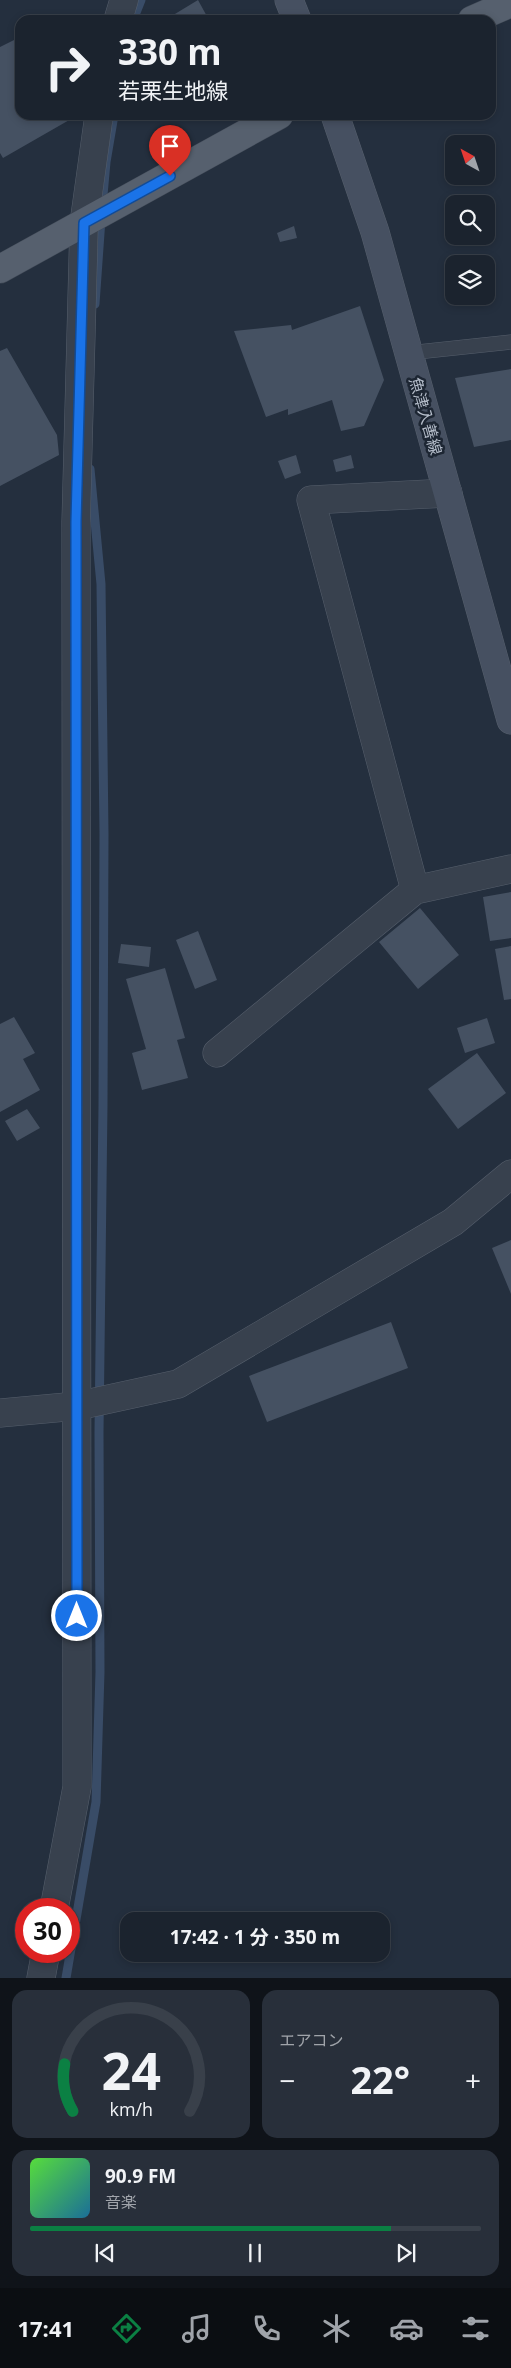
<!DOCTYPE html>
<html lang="ja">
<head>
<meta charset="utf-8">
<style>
	body { margin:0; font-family:"Open Sans","Noto Sans JP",sans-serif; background:#282f3a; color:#f1f3f6; height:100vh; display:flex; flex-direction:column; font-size:19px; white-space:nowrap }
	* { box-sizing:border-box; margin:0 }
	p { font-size:16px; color:#a0a4aa }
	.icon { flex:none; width:28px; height:28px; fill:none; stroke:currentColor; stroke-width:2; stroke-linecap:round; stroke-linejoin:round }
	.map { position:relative; height:1978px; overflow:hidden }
	.drawer { display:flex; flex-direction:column; gap:12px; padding:12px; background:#0f1319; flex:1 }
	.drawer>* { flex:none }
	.guide { position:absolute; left:15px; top:15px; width:481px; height:105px; border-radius:15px; box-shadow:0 2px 8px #0003,0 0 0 1px #39404a; background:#1b232e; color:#f1f3f6; overflow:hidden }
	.needle { width:32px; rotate:320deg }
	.fabs { position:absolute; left:445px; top:135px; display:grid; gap:10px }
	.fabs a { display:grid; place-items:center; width:50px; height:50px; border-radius:10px; background:#1b232e; box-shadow:0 2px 8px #0003,0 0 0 1px #39404a; font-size:25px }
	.speed { position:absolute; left:15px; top:1898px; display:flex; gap:10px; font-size:25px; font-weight:700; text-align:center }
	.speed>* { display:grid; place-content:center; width:65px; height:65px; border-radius:50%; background:#1b232e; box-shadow:0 2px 8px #0003,0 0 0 1px #39404a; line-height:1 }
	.speed .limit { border:8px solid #d22; background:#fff; color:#111 }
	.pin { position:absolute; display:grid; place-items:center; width:42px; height:42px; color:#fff; margin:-51px -21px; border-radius:50% 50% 50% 0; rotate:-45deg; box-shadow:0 0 5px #0007 }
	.pin .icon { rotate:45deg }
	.me { position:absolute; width:55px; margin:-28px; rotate:0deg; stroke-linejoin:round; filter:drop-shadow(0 0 4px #0008) }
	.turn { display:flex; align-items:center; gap:18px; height:105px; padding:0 20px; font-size:22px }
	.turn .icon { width:65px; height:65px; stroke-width:2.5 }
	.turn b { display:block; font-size:35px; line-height:42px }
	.big { font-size:38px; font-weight:700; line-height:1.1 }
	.drawer .tile { flex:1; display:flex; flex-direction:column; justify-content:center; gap:8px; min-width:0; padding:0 18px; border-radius:15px; background:#282f3a }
	.drawer .dial { align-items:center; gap:0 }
	.dial svg { height:130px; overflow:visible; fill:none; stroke:#39404a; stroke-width:7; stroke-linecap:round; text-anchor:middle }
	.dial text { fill:#f1f3f6; stroke:none }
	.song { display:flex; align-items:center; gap:15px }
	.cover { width:60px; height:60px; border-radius:8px; background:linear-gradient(135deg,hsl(110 70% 55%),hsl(200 70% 35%)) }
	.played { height:5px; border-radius:2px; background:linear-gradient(90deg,#0b8043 80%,#39404a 80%) }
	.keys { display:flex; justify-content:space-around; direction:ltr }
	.heat { display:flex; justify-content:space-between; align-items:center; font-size:28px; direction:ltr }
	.drawer .tiles { flex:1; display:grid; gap:12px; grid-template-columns:1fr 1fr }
	.tile:last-child { grid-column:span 2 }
	.trip { position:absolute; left:120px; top:1912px; width:270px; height:50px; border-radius:15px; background:#1b232e; box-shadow:0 2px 8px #0003,0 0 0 1px #39404a; font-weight:700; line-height:50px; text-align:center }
	.tab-bar { display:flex; height:80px; justify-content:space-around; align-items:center; background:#0b0e12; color:#a0a4aa }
	.tab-bar .icon { width:35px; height:35px }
	.tab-bar .on { color:#0b8043 }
	.tab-bar b { font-size:22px; color:#f1f3f6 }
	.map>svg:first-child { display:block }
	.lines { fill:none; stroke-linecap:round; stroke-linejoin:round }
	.stream { stroke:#394c67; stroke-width:9 }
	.building { fill:#455162 }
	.lane-casing { stroke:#565f6c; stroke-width:15 }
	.street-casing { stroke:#565f6c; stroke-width:29 }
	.secondary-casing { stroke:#565f6c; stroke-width:29 }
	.primary-casing { stroke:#414a57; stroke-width:29 }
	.lane { stroke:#38414e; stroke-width:14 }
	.street { stroke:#38414e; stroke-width:28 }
	.secondary { stroke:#465061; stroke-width:28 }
	.primary { stroke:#56606e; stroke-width:28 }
	.route-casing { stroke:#114b97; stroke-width:12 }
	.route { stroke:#1a73e8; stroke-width:9 }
	.labels { text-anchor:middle; stroke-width:5; stroke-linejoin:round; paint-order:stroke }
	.street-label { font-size:16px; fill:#b4bcc9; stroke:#1d2633 }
</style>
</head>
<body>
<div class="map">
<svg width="511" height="1978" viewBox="0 0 511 1978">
	<rect width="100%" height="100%" fill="#242f3e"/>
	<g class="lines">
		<path class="stream" d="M 133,20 L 141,0
			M 102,206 L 106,162 L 114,115
			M 95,304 L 101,219
			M 66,1978 L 96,1802 L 100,1672 L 99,1432 L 103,1105 L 104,834 L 101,584 L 90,469"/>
	</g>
	<path class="building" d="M 198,0 L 209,20 L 165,20 Z
		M 20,37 L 20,115 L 69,115 L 71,119 L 3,158 L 0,153 L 0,47 Z
		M 294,226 L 297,238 L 280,242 L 277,233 Z
		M 360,306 L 384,380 L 364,426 L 341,431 L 332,400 L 288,415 L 288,409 L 266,417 L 234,331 L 291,325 L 292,330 Z
		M 7,348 L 57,435 L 59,455 L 0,486 L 0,351 Z
		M 511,369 L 511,440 L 474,447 L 455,378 Z
		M 296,455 L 301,473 L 285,479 L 278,461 Z
		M 351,455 L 354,468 L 336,472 L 333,460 Z
		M 511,892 L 511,938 L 490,941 L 483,897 Z
		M 420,908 L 459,955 L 418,989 L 379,942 Z
		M 198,931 L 217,980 L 195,989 L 176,940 Z
		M 121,944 L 151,947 L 149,967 L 118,963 Z
		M 511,946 L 511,999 L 504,1000 L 495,949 Z
		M 165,968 L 185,1038 L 177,1040 L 188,1078 L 142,1090 L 132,1053 L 146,1049 L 126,979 Z
		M 14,1017 L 35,1053 L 23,1059 L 40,1090 L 0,1112 L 0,1024 Z
		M 487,1018 L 495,1043 L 465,1053 L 457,1028 Z
		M 477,1053 L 506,1093 L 458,1129 L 428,1089 Z
		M 27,1109 L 40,1128 L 17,1141 L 5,1121 Z
		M 511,1240 L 511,1294 L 492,1248 Z
		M 391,1322 L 408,1368 L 267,1422 L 249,1376 Z"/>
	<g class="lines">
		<defs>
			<path id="lane" d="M 408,353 L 511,342"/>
			<path id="street" d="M 118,20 L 124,0
				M 448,493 L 311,500 L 415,890 L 511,869
				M 217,1053 L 415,890
				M 0,1413 L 77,1406 L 178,1384 L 453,1222 L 511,1174
				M 54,1909 L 77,1787 L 76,522 L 84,223 L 99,115
				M 41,1978 L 46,1951"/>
			<path id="secondary" d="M 289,0 L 297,20
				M 335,115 L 375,232 L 511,720"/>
			<path id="primary" d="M 472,20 L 511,3
				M 0,269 L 279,115"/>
		</defs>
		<use href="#lane" class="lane-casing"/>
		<use href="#street" class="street-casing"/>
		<use href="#secondary" class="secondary-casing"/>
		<use href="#primary" class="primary-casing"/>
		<use href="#lane" class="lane"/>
		<use href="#street" class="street"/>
		<use href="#secondary" class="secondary"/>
		<use href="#primary" class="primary"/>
	</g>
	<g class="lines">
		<defs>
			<path id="route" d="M 77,1616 L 76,522 L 84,223 L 170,176"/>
		</defs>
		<use href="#route" class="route-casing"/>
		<use href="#route" class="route"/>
	</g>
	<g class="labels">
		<g class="street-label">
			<text transform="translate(426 416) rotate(74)" y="6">魚津入善線</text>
		</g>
	</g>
</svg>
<div class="fabs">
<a><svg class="needle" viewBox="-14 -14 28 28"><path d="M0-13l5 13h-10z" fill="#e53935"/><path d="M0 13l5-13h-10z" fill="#a0a4aa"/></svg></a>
<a><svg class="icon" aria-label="search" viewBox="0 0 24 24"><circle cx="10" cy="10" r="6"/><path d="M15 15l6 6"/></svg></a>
<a><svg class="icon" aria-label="layers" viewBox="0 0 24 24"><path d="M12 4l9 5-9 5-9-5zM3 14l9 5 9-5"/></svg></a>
</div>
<div class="speed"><div class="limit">30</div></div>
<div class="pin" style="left:170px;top:176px;background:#d93025"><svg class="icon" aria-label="arrive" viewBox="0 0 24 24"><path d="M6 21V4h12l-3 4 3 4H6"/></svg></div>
<svg class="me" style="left:77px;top:1616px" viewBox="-20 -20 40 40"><circle r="17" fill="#1a73e8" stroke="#fff" stroke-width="3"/><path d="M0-11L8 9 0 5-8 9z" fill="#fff"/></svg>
<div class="trip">17:42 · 1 分 · 350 m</div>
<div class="guide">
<div class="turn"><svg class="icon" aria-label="right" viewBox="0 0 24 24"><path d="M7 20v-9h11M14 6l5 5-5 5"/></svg><div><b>330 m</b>若栗生地線</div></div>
</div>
</div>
<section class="drawer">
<div class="tiles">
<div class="tile dial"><svg viewBox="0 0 100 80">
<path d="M14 69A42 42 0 1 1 86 69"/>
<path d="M14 69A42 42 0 0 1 9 40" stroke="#0b8043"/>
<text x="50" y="56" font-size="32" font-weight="700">24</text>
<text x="50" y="72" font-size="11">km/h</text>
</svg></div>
<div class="tile"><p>エアコン</p>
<div class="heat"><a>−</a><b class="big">22°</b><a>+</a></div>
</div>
<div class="tile">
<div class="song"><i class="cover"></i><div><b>90.9 FM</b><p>音楽</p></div></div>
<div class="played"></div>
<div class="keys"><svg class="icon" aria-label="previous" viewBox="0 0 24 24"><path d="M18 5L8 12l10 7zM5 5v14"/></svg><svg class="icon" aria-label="pause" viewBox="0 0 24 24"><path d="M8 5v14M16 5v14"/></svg><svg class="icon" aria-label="next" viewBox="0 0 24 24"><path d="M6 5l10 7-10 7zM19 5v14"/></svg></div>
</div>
</div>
</section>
<nav class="tab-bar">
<b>17:41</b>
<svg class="icon on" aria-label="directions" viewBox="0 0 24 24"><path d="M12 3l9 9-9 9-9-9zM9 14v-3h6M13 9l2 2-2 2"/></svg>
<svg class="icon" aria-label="music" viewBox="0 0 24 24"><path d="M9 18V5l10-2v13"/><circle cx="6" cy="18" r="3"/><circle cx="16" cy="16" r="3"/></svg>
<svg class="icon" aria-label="phone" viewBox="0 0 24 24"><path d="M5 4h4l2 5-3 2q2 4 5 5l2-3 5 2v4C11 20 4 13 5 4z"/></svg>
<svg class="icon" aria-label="climate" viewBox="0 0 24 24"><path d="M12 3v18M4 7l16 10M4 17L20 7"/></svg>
<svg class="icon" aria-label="car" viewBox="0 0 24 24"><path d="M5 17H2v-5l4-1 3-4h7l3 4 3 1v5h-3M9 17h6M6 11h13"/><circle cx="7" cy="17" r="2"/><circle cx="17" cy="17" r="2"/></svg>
<svg class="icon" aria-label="filters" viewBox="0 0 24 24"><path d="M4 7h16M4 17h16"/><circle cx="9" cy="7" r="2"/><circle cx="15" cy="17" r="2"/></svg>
</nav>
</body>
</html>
